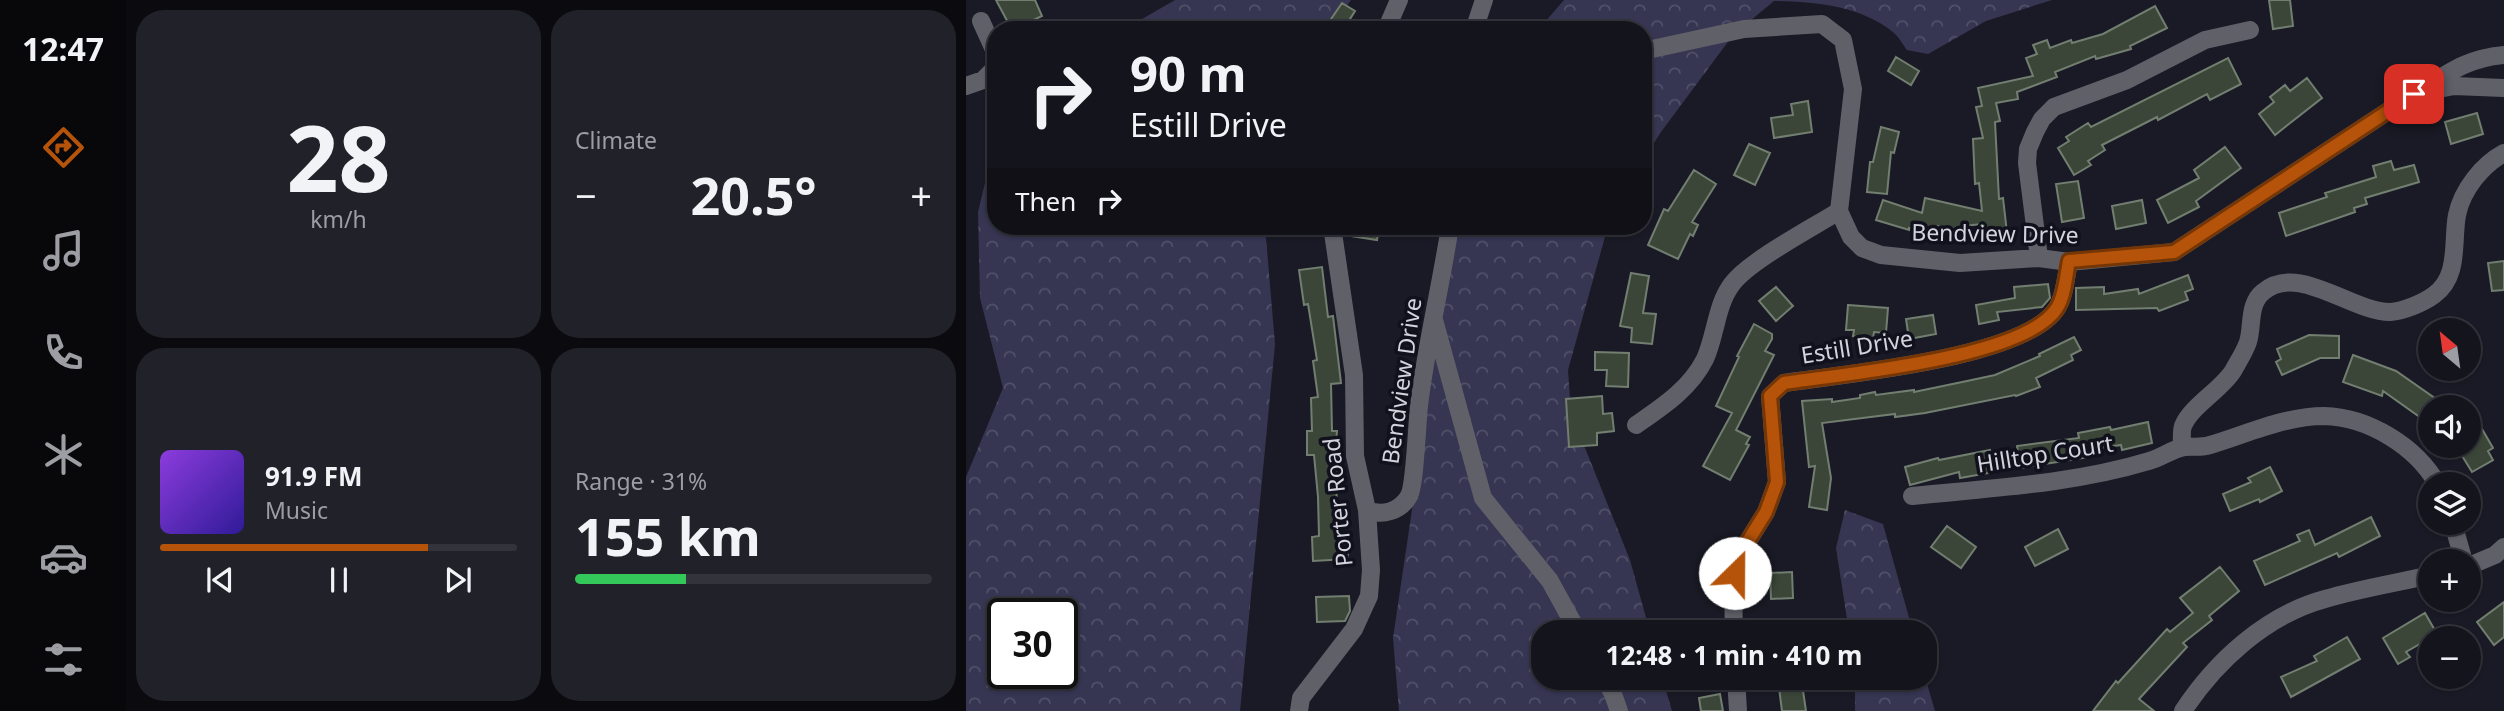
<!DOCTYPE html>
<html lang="en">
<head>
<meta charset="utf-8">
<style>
	body { margin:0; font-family:"Noto Sans",sans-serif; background:#212129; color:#f1f3f6; height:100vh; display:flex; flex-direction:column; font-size:26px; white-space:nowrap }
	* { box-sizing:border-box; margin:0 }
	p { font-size:23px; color:#9d9ea3 }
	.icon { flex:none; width:38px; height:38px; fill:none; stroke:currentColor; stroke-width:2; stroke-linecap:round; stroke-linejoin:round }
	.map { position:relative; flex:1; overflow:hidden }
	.panel { display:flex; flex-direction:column; gap:10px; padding:10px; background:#0b0b0f; width:840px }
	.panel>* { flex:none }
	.banner { position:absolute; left:21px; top:21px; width:665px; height:214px; border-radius:28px; box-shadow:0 2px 5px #0004,0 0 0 2px #33333b; background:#14141c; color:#f1f3f6; overflow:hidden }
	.needle { width:46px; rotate:331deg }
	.controls { position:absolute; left:1452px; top:318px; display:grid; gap:14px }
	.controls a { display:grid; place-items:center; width:63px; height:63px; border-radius:50%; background:#14141c; box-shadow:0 2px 5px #0004,0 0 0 2px #33333b; font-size:35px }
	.speed { position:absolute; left:21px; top:598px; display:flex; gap:14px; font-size:35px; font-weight:700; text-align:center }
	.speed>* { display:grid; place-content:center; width:91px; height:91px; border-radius:50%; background:#14141c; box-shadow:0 2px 5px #0004,0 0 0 2px #33333b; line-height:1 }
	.speed .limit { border:4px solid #111; border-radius:10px; background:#fff; color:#111 }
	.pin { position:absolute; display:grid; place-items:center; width:60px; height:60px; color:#fff; margin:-30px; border-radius:14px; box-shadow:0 4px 10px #0006 }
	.me { position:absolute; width:77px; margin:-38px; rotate:23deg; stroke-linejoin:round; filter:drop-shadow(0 0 5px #0008) }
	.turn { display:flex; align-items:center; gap:24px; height:147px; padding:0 28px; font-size:32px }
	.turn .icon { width:91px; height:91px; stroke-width:2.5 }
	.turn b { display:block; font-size:49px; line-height:60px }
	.then { display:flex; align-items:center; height:66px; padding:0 28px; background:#0003; gap:14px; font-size:26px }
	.big { font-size:52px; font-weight:700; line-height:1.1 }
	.panel .tile { flex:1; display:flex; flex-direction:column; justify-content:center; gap:10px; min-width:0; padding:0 24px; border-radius:28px; background:#212129 }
	.panel .dial { align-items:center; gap:0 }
	.dial b { font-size:91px; line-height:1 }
	.song { display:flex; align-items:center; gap:21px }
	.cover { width:84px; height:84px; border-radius:10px; background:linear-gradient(135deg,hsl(270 70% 55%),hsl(250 70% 35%)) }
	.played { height:7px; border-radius:4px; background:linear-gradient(90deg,#b45309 75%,#33333b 75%) }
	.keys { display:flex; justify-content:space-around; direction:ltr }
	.heat { display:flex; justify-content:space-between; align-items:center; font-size:38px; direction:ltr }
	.charge { height:10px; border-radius:5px; background:linear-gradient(90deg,#34c759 31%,#33333b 0) }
	.panel .tiles { flex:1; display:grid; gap:10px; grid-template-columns:repeat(2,1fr) }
	.trip { position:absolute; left:565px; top:620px; width:406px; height:70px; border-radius:28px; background:#14141c; box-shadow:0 2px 5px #0004,0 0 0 2px #33333b; font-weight:700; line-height:70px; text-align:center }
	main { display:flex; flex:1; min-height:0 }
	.menu { display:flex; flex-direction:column; width:126px; justify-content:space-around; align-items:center; background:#08080b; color:#9d9ea3 }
	.menu .icon { width:49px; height:49px }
	.menu .on { color:#b45309 }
	.menu b { font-size:32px; color:#f1f3f6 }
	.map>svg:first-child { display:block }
	.forest { fill:url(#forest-crowns); fill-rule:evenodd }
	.building { fill:#3b4639; stroke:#727e70; stroke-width:2 }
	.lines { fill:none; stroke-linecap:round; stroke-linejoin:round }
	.minor { stroke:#606168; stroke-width:18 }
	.route-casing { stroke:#753606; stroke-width:18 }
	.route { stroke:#b45309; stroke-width:12 }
	.labels { text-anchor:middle; stroke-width:7; stroke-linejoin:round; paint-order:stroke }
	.street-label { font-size:23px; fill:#d3d3dd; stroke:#11111d }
</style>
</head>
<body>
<main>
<nav class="menu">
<b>12:47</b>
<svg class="icon on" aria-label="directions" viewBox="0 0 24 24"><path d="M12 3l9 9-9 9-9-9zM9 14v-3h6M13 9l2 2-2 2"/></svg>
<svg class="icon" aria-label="music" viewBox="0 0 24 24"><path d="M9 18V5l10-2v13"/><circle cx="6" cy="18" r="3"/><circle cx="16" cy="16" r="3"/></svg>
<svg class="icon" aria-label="phone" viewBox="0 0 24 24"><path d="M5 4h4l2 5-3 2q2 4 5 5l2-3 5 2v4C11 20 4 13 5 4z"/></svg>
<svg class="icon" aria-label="climate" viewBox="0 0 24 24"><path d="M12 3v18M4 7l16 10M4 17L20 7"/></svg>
<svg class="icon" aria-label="car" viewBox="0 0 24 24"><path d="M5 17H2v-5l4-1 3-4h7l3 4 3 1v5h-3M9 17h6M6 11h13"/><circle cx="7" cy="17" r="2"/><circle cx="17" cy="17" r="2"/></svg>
<svg class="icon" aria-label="filters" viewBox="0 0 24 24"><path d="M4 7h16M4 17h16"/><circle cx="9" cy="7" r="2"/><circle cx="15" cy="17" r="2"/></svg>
</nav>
<section class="panel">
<div class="tiles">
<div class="tile dial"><b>28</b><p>km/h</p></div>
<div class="tile"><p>Climate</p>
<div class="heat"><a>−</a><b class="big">20.5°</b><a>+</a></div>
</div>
<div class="tile">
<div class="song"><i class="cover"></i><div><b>91.9 FM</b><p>Music</p></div></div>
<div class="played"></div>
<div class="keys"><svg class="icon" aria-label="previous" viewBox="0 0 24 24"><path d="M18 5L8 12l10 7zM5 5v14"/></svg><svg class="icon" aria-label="pause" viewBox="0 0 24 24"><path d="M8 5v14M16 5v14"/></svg><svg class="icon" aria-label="next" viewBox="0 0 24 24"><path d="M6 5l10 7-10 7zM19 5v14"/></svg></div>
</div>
<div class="tile"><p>Range · 31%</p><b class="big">155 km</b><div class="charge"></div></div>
</div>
</section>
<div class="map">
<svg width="1538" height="711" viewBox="0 0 1538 711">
	<defs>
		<pattern id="forest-crowns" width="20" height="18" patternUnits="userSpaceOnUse" patternTransform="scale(1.75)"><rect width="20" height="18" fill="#363552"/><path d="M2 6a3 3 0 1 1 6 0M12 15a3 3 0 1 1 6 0" fill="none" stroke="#52516a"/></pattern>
	</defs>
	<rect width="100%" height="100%" fill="#1a1a26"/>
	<path class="forest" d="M 209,0 L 385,0 L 363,30 L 157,30 Z
		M 598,0 L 1086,0 L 1020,21 L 962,54 L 941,50 C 937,45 933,37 928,33 C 894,5 849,2 808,1 L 767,35 L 695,132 L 677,160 L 677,30 L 572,30 Z
		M 30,162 L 30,226 L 299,226 L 309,344 L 274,711 L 0,711 L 0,477 L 37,388 L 14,298 L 12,212 L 21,175 ZM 96,614 L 96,674 L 37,674 L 37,614 Z
		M 492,226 L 642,226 L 602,370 L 605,413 L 664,560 L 684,632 L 578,632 L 578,677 L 696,677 L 706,711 L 433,711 L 427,638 L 484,253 Z
		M 879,510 L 917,524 L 947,632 L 883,632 L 870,548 Z
		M 889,677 L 959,677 L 969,711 L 889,711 Z"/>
	<path class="building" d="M 30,0 L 69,0 L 76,16 L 46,30 Z
		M 1303,0 L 1324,0 L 1327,26 L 1307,29 Z
		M 376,3 L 389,11 L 377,30 L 374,30 L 363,22 Z
		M 1189,6 L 1201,28 L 1164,46 L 1165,49 L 1130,59 L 1129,56 L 1089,72 L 1091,77 L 1051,92 L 1052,99 L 1030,103 L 1034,121 L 1029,122 L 1033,199 L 1037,198 L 1041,233 L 1016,236 L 1015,224 L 990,227 L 990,229 L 972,226 L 970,234 L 943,228 L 943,230 L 910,220 L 917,200 L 956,213 L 959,198 L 1016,211 L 1013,183 L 1009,184 L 1007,139 L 1017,138 L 1010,107 L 1016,106 L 1012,88 L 1067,76 L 1060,58 L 1071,54 L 1067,45 L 1081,40 L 1084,48 L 1105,40 L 1106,43 L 1137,34 Z
		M 930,57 L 953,71 L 945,85 L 922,71 Z
		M 1262,58 L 1275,84 L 1244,100 L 1241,94 L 1192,120 L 1191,117 L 1136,145 L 1139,150 L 1122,161 L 1125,165 L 1108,175 L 1092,148 L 1103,141 L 1100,137 L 1122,123 L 1125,127 Z
		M 1341,78 L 1356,98 L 1309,135 L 1293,114 L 1308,102 L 1304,97 L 1319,85 L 1324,91 Z
		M 842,101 L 846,132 L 808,138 L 805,118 L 827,115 L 825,104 Z
		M 1511,113 L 1517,134 L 1485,144 L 1479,122 Z
		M 915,127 L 933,132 L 928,153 L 925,152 L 921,194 L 901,192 L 904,162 L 907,162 Z
		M 783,144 L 804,153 L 789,185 L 768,175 Z
		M 1259,147 L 1275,168 L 1230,201 L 1233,207 L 1202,223 L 1191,200 L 1233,178 L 1228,170 Z
		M 1425,161 L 1428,170 L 1448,165 L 1453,182 L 1399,198 L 1401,204 L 1388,208 L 1389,212 L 1320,236 L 1313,213 L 1361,197 L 1359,193 L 1410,177 L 1407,166 Z
		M 728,170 L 750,184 L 726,222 L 732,225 L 727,236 L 724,234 L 712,259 L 682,245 L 698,209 L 702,211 Z
		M 1112,181 L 1118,218 L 1096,222 L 1090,184 Z
		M 1176,200 L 1180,223 L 1150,229 L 1146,206 Z
		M 377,226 L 413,226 L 411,240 L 379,235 Z
		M 1538,261 L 1538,290 L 1526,291 L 1522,263 Z
		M 356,267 L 362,317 L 367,316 L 375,383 L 365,384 L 366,431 L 371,431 L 369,455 L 372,485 L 370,485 L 373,535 L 381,535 L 382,559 L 347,561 L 346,537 L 353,536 L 352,497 L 348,455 L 341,455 L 341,431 L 346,431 L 345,398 L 352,397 L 347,361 L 351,360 L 342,304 L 338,305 L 333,270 Z
		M 665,273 L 683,276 L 677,313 L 690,314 L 686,344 L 665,342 L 666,328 L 654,326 Z
		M 1222,275 L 1227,289 L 1219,292 L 1222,300 L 1193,311 L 1191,308 L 1110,310 L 1110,288 L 1138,287 L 1138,294 L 1172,289 L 1173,294 Z
		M 1082,284 L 1084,298 L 1076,307 L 1031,312 L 1033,320 L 1013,324 L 1010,305 L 1049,298 L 1048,287 Z
		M 810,287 L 827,306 L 810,321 L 793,301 Z
		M 882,305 L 922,308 L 920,333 L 908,332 L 907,338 L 887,336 L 888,330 L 880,330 Z
		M 967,315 L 970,334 L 943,339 L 940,319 Z
		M 788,324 L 806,334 L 806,339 L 799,351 L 808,355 L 770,430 L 784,437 L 780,444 L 783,445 L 764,480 L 737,466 L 766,413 L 750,406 L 773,357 L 771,356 Z
		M 1343,335 L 1373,336 L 1373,358 L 1354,358 L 1316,375 L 1310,362 L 1315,359 L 1311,349 Z
		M 1108,337 L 1115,350 L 1105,355 L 1107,360 L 1070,378 L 1074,387 L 1050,396 L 1049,395 L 959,413 L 929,417 L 929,414 L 856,423 L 865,478 L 861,510 L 843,507 L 849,466 L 843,467 L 836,401 L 866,399 L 866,402 L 894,398 L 894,395 L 909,392 L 910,395 L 948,390 L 948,392 L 1001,381 L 1029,375 L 1074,356 L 1073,354 Z
		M 629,352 L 663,353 L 662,387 L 640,386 L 641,370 L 629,370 Z
		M 1387,355 L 1430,371 L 1483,408 L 1465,408 L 1465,425 L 1417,391 L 1416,396 L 1377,382 Z
		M 636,396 L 637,414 L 646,413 L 648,431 L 631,433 L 631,445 L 603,447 L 600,399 Z
		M 1182,422 L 1186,443 L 1156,450 L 1155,445 L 1129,449 L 1130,456 L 1054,468 L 1051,446 L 1113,438 L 1112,433 L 1144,427 L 1145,430 Z
		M 1512,422 L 1527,448 L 1522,451 L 1527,460 L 1506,472 L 1490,446 L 1503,446 L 1503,427 Z
		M 1024,450 L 1028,472 L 994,478 L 993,472 L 944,485 L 939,467 L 972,458 L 973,460 Z
		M 1304,467 L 1316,491 L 1294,502 L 1293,499 L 1264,511 L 1257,494 L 1285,482 L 1282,478 Z
		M 1405,517 L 1414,536 L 1373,557 L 1371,553 L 1299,585 L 1288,561 L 1334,541 L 1331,535 L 1343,530 L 1349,545 Z
		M 981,526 L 1010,547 L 995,568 L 965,547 Z
		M 1092,529 L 1102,549 L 1069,566 L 1059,547 Z
		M 1254,567 L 1273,591 L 1243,616 L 1246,620 L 1217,643 L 1221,647 L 1173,699 L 1188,711 L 1127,711 L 1150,681 L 1152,683 L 1201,629 L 1204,632 L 1227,613 L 1214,598 Z
		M 826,572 L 827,598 L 805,599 L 804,573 Z
		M 383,596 L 384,611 L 379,621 L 351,622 L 350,597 Z
		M 1538,602 L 1538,637 L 1528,645 L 1511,622 Z
		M 1459,613 L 1471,634 L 1440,652 L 1444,657 L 1432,664 L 1417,638 Z
		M 1381,637 L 1394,659 L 1325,697 L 1315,677 L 1351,661 L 1348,656 Z
		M 835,677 L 840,711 L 816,711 L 812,680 Z
		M 754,694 L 757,711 L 735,711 L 733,698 Z"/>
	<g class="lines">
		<path class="minor" d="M 15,21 L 30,54
			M 420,30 L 433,0
			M 508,30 L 518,0
			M 677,51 L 778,29 L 856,24 L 877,40 L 887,89 L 873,211 L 885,237 L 896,248 L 915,255 L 994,263 L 1073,258 L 1103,262 L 1208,252 L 1448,94 L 1488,86 L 1538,88
			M 0,86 L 17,80 L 30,67
			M 1460,87 C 1488,69 1505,58 1538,55
			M 1073,258 L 1061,163 L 1062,149 L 1069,132 L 1076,119 L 1088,107 L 1161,80 L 1239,40 L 1284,30
			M 468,320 L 517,498 L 584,581 L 612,632
			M 670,425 C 696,407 724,389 739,359 C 750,335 750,305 766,284 C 783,261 846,228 873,211
			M 1216,447 C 1216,441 1215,432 1217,426 C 1225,406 1255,390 1267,371 C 1272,362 1279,351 1282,342 C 1287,326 1282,304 1297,292 C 1332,262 1385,312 1424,312 C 1438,311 1457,303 1468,295 C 1494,276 1486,242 1491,215 C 1496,190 1516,165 1538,153
			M 946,496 C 1025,488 1107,484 1183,461 C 1195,458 1206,449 1218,447 C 1227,446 1236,448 1244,445 C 1281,434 1319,416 1358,416 C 1402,417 1450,446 1472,485
			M 401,510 C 416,516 434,512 443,496 C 449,485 451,423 453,406 C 460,346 475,286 484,226
			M 1487,523 L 1498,562
			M 1503,566 L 1529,555 L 1538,547
			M 768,632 L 767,587 L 771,559 L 800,512 L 811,482 L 804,396 L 818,383 C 878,374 1060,358 1091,308 C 1099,296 1100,275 1103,262
			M 638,677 L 647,694 L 653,711
			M 770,677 L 772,711
			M 333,711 L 335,698 L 388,629 L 403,596 L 405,570 L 401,510 L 389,456 L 388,375 L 366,226
			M 1217,711 C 1250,661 1300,615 1359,599 C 1393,589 1430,583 1465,575"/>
	</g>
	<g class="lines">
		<defs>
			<path id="route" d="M 769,573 L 771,559 L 800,512 L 811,482 L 804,396 L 818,383 C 877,374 1060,358 1091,308 C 1099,296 1100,275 1103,261 L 1208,252 L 1448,94"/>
		</defs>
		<use href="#route" class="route-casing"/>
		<use href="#route" class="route"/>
	</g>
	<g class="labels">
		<g class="street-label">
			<text transform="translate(1029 234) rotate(1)" y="8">Bendview Drive</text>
			<text transform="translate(891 347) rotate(-9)" y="8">Estill Drive</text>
			<text transform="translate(436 381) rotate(-82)" y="8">Bendview Drive</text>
			<text transform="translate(1079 454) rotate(-9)" y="8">Hilltop Court</text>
			<text transform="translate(372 502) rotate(-96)" y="8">Porter Road</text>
		</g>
	</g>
</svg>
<div class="controls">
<a><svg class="needle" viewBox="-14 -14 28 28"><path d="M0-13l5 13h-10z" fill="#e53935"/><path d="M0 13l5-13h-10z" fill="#9d9ea3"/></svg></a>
<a><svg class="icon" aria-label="sound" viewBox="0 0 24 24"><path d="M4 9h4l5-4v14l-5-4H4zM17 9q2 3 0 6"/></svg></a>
<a><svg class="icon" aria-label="layers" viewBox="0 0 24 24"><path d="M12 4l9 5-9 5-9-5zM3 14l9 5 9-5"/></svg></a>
<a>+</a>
<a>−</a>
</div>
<div class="speed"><div class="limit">30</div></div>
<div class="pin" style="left:1448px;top:94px;background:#d93025"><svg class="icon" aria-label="arrive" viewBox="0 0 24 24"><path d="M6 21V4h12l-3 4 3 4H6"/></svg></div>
<svg class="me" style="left:769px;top:573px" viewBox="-20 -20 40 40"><circle r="19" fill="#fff"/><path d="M0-13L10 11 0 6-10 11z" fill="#b45309"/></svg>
<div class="trip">12:48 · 1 min · 410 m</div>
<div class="banner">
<div class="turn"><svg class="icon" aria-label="right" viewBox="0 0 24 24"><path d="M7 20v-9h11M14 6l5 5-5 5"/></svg><div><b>90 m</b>Estill Drive</div></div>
<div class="then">Then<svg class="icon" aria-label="right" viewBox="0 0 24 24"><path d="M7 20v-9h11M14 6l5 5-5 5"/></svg></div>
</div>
</div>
</main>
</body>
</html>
